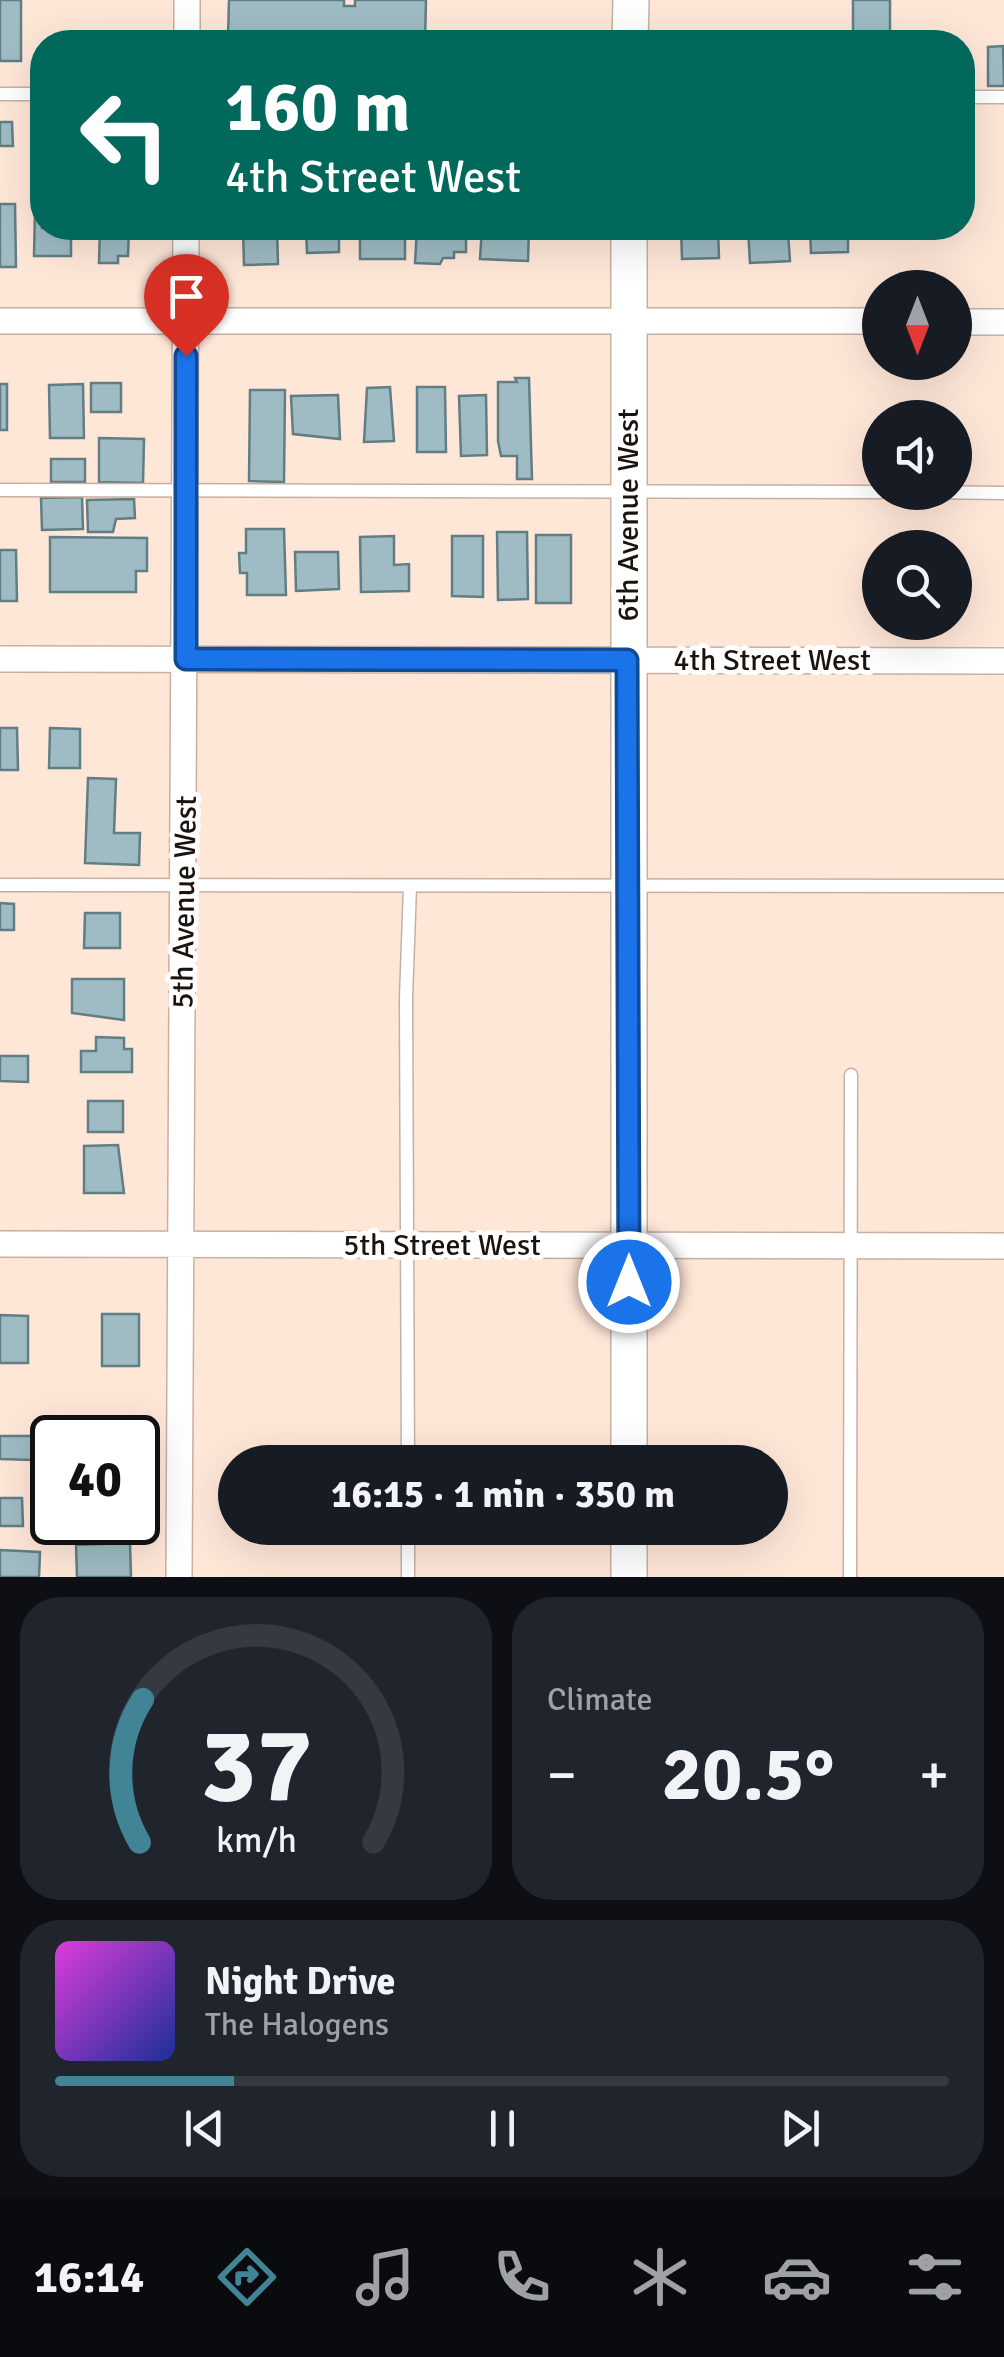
<!DOCTYPE html>
<html lang="en">
<head>
<meta charset="utf-8">
<style>
	body { margin:0; font-family:Signika,sans-serif; background:#20242c; color:#f1f3f6; height:100vh; display:flex; flex-direction:column; font-size:38px; white-space:nowrap }
	* { box-sizing:border-box; margin:0 }
	p { font-size:32px; color:#9ea1a6 }
	.icon { flex:none; width:55px; height:55px; fill:none; stroke:currentColor; stroke-width:2; stroke-linecap:round; stroke-linejoin:round }
	.map { position:relative; height:1577px; overflow:hidden }
	.details { display:flex; flex-direction:column; gap:20px; padding:20px; background:#0d0f14; flex:1 }
	.details>* { flex:none }
	.top-card { position:absolute; left:30px; top:30px; width:945px; height:210px; border-radius:40px; box-shadow:0 10px 40px #0002; background:#00695c; color:#fff; overflow:hidden }
	.needle { width:65px; rotate:180deg }
	.controls { position:absolute; left:862px; top:270px; display:grid; gap:20px }
	.controls a { display:grid; place-items:center; width:110px; height:110px; border-radius:50%; background:#171b24; box-shadow:0 10px 40px #0002; font-size:50px }
	.speed { position:absolute; left:30px; top:1415px; display:flex; gap:20px; font-size:50px; font-weight:700; text-align:center }
	.speed>* { display:grid; place-content:center; width:130px; height:130px; border-radius:50%; background:#171b24; box-shadow:0 10px 40px #0002; line-height:1 }
	.speed .limit { border:5px solid #111; border-radius:15px; background:#fff; color:#111 }
	.pin { position:absolute; display:grid; place-items:center; width:85px; height:85px; color:#fff; margin:-102px -42px; border-radius:50% 50% 50% 0; rotate:-45deg; box-shadow:0 0 10px #0007 }
	.pin .icon { rotate:45deg }
	.me { position:absolute; width:110px; margin:-55px; rotate:0deg; stroke-linejoin:round; filter:drop-shadow(0 0 8px #0008) }
	.turn { display:flex; align-items:center; gap:35px; height:210px; padding:0 30px; font-size:45px }
	.turn .icon { width:130px; height:130px; stroke-width:2.5 }
	.turn b { display:block; font-size:70px; line-height:85px }
	.big { font-size:75px; font-weight:700; line-height:1.1 }
	.details .card { flex:1; display:flex; flex-direction:column; justify-content:center; gap:15px; min-width:0; padding:0 35px; border-radius:40px; background:#20242c }
	.details .dial { align-items:center; gap:0 }
	.dial svg { height:260px; overflow:visible; fill:none; stroke:#363941; stroke-width:7; stroke-linecap:round; text-anchor:middle }
	.dial text { fill:#f1f3f6; stroke:none }
	.song { display:flex; align-items:center; gap:30px }
	.cover { width:120px; height:120px; border-radius:15px; background:linear-gradient(135deg,hsl(300 70% 55%),hsl(230 70% 35%)) }
	.played { height:10px; border-radius:5px; background:linear-gradient(90deg,#418495 20%,#363941 20%) }
	.keys { display:flex; justify-content:space-around; direction:ltr }
	.heat { display:flex; justify-content:space-between; align-items:center; font-size:55px; direction:ltr }
	.details .tiles { flex:1; display:grid; gap:20px; grid-template-columns:1fr 1fr }
	.card:last-child { grid-column:span 2 }
	.trip { position:absolute; left:218px; top:1445px; width:570px; height:100px; border-radius:50px; background:#171b24; box-shadow:0 10px 40px #0002; font-weight:700; line-height:100px; text-align:center }
	.tabs { display:flex; height:160px; justify-content:space-around; align-items:center; background:#090b0e; color:#9ea1a6 }
	.tabs .icon { width:70px; height:70px }
	.tabs .on { color:#418495 }
	.tabs b { font-size:45px; color:#f1f3f6 }
	.map>svg:first-child { display:block }
	.building { fill:#9fbbc3; stroke:#627d84; stroke-width:2.5 }
	.lines { fill:none; stroke-linecap:round; stroke-linejoin:round }
	.lane-casing { stroke:#c7b0a2; stroke-width:15 }
	.street-casing { stroke:#c7b0a2; stroke-width:28 }
	.secondary-casing { stroke:#c7b0a2; stroke-width:38 }
	.lane { stroke:#fff; stroke-width:12 }
	.street { stroke:#fff; stroke-width:25 }
	.secondary { stroke:#fff; stroke-width:35 }
	.route-casing { stroke:#114b97; stroke-width:25 }
	.route { stroke:#1a73e8; stroke-width:18 }
	.labels { text-anchor:middle; stroke-width:10; stroke-linejoin:round; paint-order:stroke }
	.street-label { font-size:30px; fill:#1b130e; stroke:#fff }
</style>
</head>
<body>
<div class="map">
<svg width="1004" height="1577" viewBox="0 0 1004 1577">
	<rect width="100%" height="100%" fill="#ffe7d8"/>
	<path class="building" d="M 0,0 L 21,0 L 21,61 L 0,61 Z
		M 229,0 L 344,0 L 344,6 L 355,6 L 355,0 L 426,0 L 425,42 L 347,42 L 347,36 L 292,36 L 292,42 L 249,42 L 249,37 L 228,37 Z
		M 853,0 L 890,0 L 890,42 L 853,42 Z
		M 1003,46 L 1004,86 L 988,86 L 988,47 Z
		M 0,122 L 12,122 L 13,146 L 0,146 Z
		M 0,204 L 15,204 L 16,267 L 0,267 Z
		M 35,211 L 42,211 L 42,228 L 71,228 L 71,256 L 34,256 Z
		M 100,228 L 129,228 L 128,256 L 118,256 L 118,263 L 99,263 Z
		M 243,228 L 277,228 L 278,264 L 244,265 Z
		M 306,228 L 339,228 L 339,252 L 307,253 Z
		M 360,228 L 405,228 L 405,259 L 360,259 Z
		M 417,228 L 453,228 L 452,236 L 466,237 L 466,252 L 454,252 L 454,258 L 443,258 L 440,264 L 415,263 Z
		M 482,228 L 529,228 L 528,261 L 480,259 Z
		M 681,228 L 718,228 L 719,258 L 682,259 Z
		M 748,228 L 776,228 L 776,234 L 788,233 L 790,261 L 750,263 Z
		M 810,228 L 848,228 L 848,252 L 811,253 Z
		M 515,378 L 529,378 L 532,479 L 517,479 L 517,456 L 501,456 L 498,441 L 498,382 L 517,382 Z
		M 91,383 L 121,383 L 121,412 L 91,412 Z
		M 0,384 L 7,384 L 7,430 L 0,430 Z
		M 83,384 L 84,438 L 50,438 L 49,385 Z
		M 390,387 L 394,441 L 364,442 L 367,388 Z
		M 417,387 L 445,387 L 446,452 L 417,452 Z
		M 250,390 L 285,390 L 284,482 L 249,481 Z
		M 338,395 L 340,439 L 293,434 L 291,396 Z
		M 486,395 L 487,455 L 461,456 L 459,396 Z
		M 99,438 L 144,439 L 143,483 L 99,482 Z
		M 51,459 L 85,459 L 85,482 L 51,482 Z
		M 82,497 L 83,529 L 42,530 L 41,498 Z
		M 134,499 L 135,518 L 116,519 L 113,532 L 88,532 L 87,500 Z
		M 246,529 L 284,529 L 286,595 L 247,595 L 247,573 L 240,573 L 239,553 L 246,553 Z
		M 497,532 L 527,532 L 528,599 L 498,600 Z
		M 536,535 L 571,535 L 571,603 L 536,603 Z
		M 394,536 L 394,565 L 409,564 L 409,591 L 361,592 L 360,537 Z
		M 452,536 L 483,536 L 483,597 L 452,596 Z
		M 50,537 L 147,538 L 147,571 L 136,571 L 136,592 L 50,592 Z
		M 0,550 L 16,550 L 17,601 L 0,601 Z
		M 295,552 L 338,552 L 339,589 L 296,591 Z
		M 0,728 L 17,728 L 18,770 L 0,770 Z
		M 50,728 L 80,729 L 80,768 L 49,768 Z
		M 88,778 L 116,779 L 114,833 L 140,833 L 139,865 L 85,863 Z
		M 0,903 L 14,904 L 14,930 L 0,930 Z
		M 85,913 L 120,913 L 120,948 L 84,948 Z
		M 72,979 L 124,979 L 124,1020 L 72,1013 Z
		M 96,1037 L 124,1038 L 124,1049 L 132,1049 L 132,1072 L 81,1072 L 81,1051 L 96,1051 Z
		M 0,1056 L 28,1056 L 28,1082 L 0,1081 Z
		M 88,1101 L 123,1101 L 123,1132 L 88,1132 Z
		M 118,1145 L 124,1193 L 84,1193 L 84,1146 Z
		M 102,1314 L 139,1314 L 139,1366 L 102,1366 Z
		M 0,1315 L 28,1316 L 28,1363 L 0,1363 Z
		M 131,1422 L 132,1438 L 94,1438 L 93,1424 Z
		M 0,1436 L 33,1436 L 32,1460 L 0,1459 Z
		M 0,1498 L 22,1498 L 23,1526 L 0,1526 Z
		M 130,1543 L 131,1577 L 77,1577 L 76,1545 Z
		M 0,1550 L 40,1552 L 39,1577 L 0,1577 Z"/>
	<g class="lines">
		<defs>
			<path id="lane" d="M 0,94 L 42,94
				M 962,97 L 1004,97
				M 0,490 L 880,492
				M 927,492 L 1004,493
				M 0,885 L 1004,886
				M 408,1462 L 406,998 L 410,886
				M 408,1528 L 408,1577
				M 850,1577 L 851,1075"/>
			<path id="street" d="M 187,42 L 187,0
				M 0,321 L 880,321
				M 955,322 L 1004,322
				M 0,659 L 1004,661
				M 0,1244 L 1004,1246
				M 179,1577 L 186,228"/>
			<path id="secondary" d="M 630,42 L 631,0
				M 629,1462 L 629,228
				M 629,1528 L 629,1577"/>
		</defs>
		<use href="#lane" class="lane-casing"/>
		<use href="#street" class="street-casing"/>
		<use href="#secondary" class="secondary-casing"/>
		<use href="#lane" class="lane"/>
		<use href="#street" class="street"/>
		<use href="#secondary" class="secondary"/>
	</g>
	<g class="lines">
		<defs>
			<path id="route" d="M 186,356 L 186,659 L 627,660 L 629,1282"/>
		</defs>
		<use href="#route" class="route-casing"/>
		<use href="#route" class="route"/>
	</g>
	<g class="labels">
		<g class="street-label">
			<text transform="translate(628 515) rotate(-90)" y="10">6th Avenue West</text>
			<text x="772" y="670">4th Street West</text>
			<text transform="translate(184 902) rotate(-89)" y="10">5th Avenue West</text>
			<text x="442" y="1255">5th Street West</text>
		</g>
	</g>
</svg>
<div class="controls">
<a><svg class="needle" viewBox="-14 -14 28 28"><path d="M0-13l5 13h-10z" fill="#e53935"/><path d="M0 13l5-13h-10z" fill="#9ea1a6"/></svg></a>
<a><svg class="icon" aria-label="sound" viewBox="0 0 24 24"><path d="M4 9h4l5-4v14l-5-4H4zM17 9q2 3 0 6"/></svg></a>
<a><svg class="icon" aria-label="search" viewBox="0 0 24 24"><circle cx="10" cy="10" r="6"/><path d="M15 15l6 6"/></svg></a>
</div>
<div class="speed"><div class="limit">40</div></div>
<div class="pin" style="left:186px;top:356px;background:#d93025"><svg class="icon" aria-label="arrive" viewBox="0 0 24 24"><path d="M6 21V4h12l-3 4 3 4H6"/></svg></div>
<svg class="me" style="left:629px;top:1282px" viewBox="-20 -20 40 40"><circle r="17" fill="#1a73e8" stroke="#fff" stroke-width="3"/><path d="M0-11L8 9 0 5-8 9z" fill="#fff"/></svg>
<div class="trip">16:15 · 1 min · 350 m</div>
<div class="top-card">
<div class="turn"><svg class="icon" aria-label="left" viewBox="0 0 24 24"><path d="M17 20v-9H6M10 6l-5 5 5 5"/></svg><div><b>160 m</b>4th Street West</div></div>
</div>
</div>
<section class="details">
<div class="tiles">
<div class="card dial"><svg viewBox="0 0 100 80">
<path d="M14 69A42 42 0 1 1 86 69"/>
<path d="M14 69A42 42 0 0 1 15 25" stroke="#418495"/>
<text x="50" y="56" font-size="32" font-weight="700">37</text>
<text x="50" y="72" font-size="11">km/h</text>
</svg></div>
<div class="card"><p>Climate</p>
<div class="heat"><a>−</a><b class="big">20.5°</b><a>+</a></div>
</div>
<div class="card">
<div class="song"><i class="cover"></i><div><b>Night Drive</b><p>The Halogens</p></div></div>
<div class="played"></div>
<div class="keys"><svg class="icon" aria-label="previous" viewBox="0 0 24 24"><path d="M18 5L8 12l10 7zM5 5v14"/></svg><svg class="icon" aria-label="pause" viewBox="0 0 24 24"><path d="M8 5v14M16 5v14"/></svg><svg class="icon" aria-label="next" viewBox="0 0 24 24"><path d="M6 5l10 7-10 7zM19 5v14"/></svg></div>
</div>
</div>
</section>
<nav class="tabs">
<b>16:14</b>
<svg class="icon on" aria-label="directions" viewBox="0 0 24 24"><path d="M12 3l9 9-9 9-9-9zM9 14v-3h6M13 9l2 2-2 2"/></svg>
<svg class="icon" aria-label="music" viewBox="0 0 24 24"><path d="M9 18V5l10-2v13"/><circle cx="6" cy="18" r="3"/><circle cx="16" cy="16" r="3"/></svg>
<svg class="icon" aria-label="phone" viewBox="0 0 24 24"><path d="M5 4h4l2 5-3 2q2 4 5 5l2-3 5 2v4C11 20 4 13 5 4z"/></svg>
<svg class="icon" aria-label="climate" viewBox="0 0 24 24"><path d="M12 3v18M4 7l16 10M4 17L20 7"/></svg>
<svg class="icon" aria-label="car" viewBox="0 0 24 24"><path d="M5 17H2v-5l4-1 3-4h7l3 4 3 1v5h-3M9 17h6M6 11h13"/><circle cx="7" cy="17" r="2"/><circle cx="17" cy="17" r="2"/></svg>
<svg class="icon" aria-label="filters" viewBox="0 0 24 24"><path d="M4 7h16M4 17h16"/><circle cx="9" cy="7" r="2"/><circle cx="15" cy="17" r="2"/></svg>
</nav>
</body>
</html>
